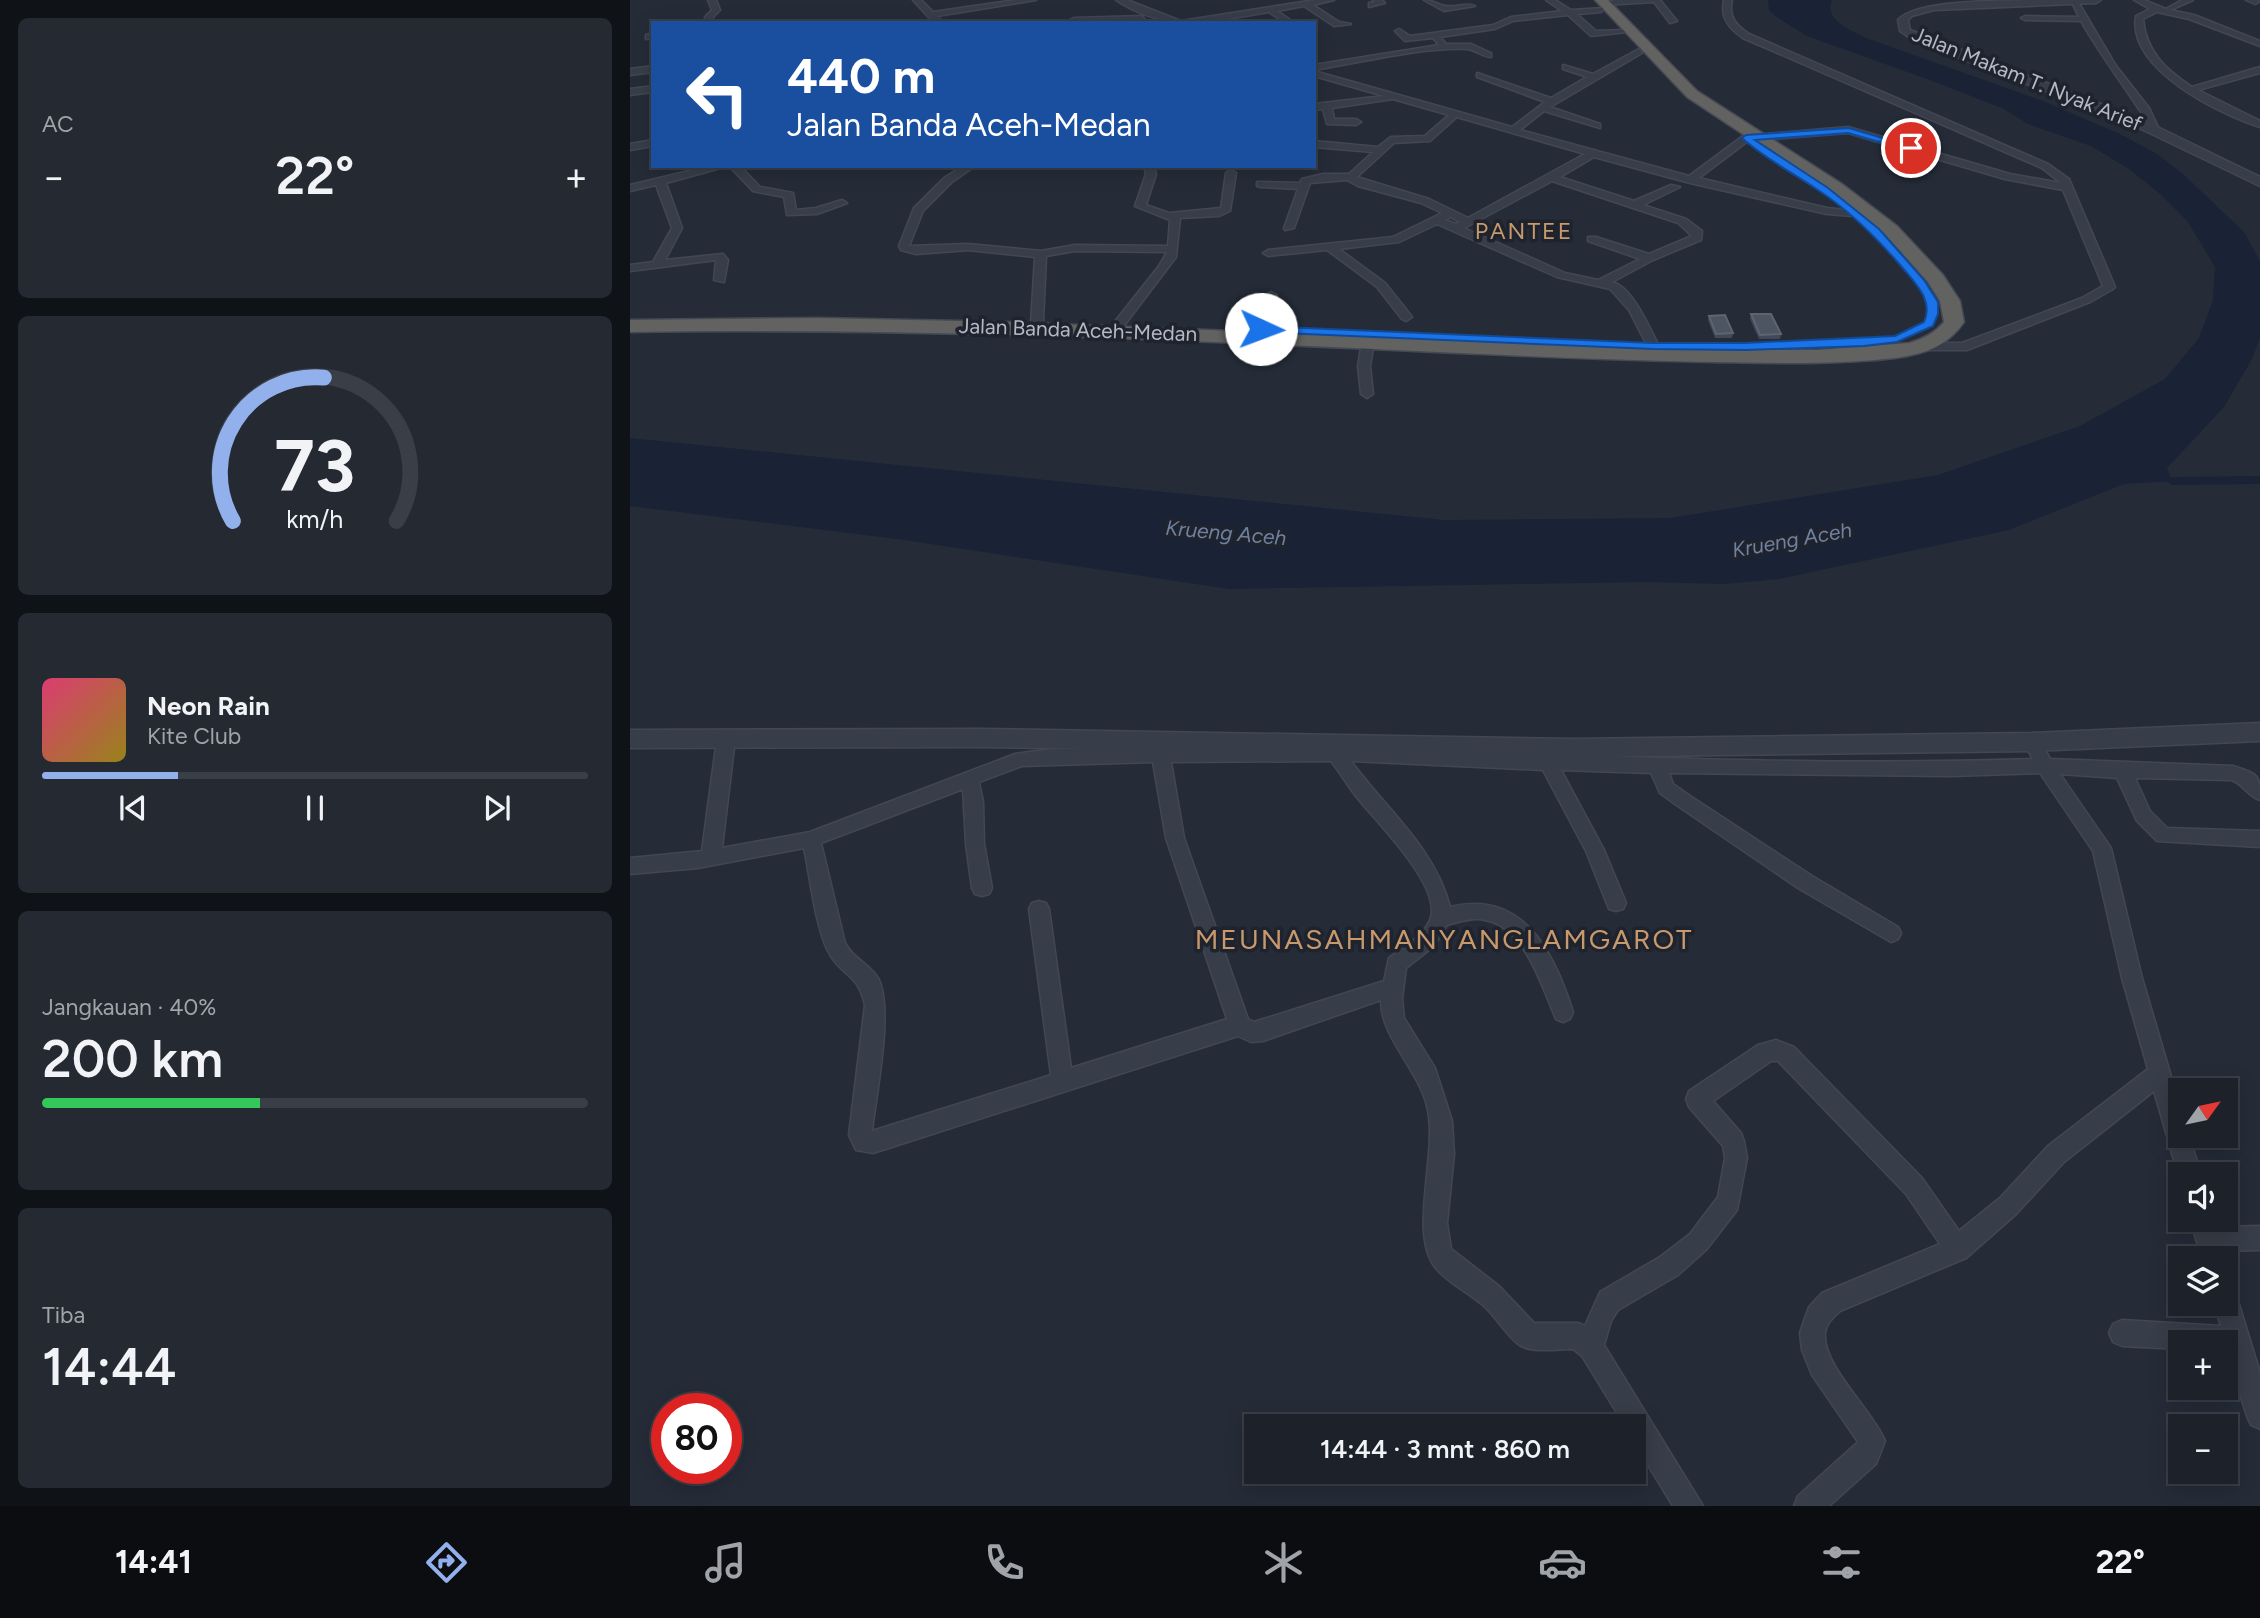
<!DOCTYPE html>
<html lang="id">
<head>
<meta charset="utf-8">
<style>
	body { margin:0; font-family:Figtree,sans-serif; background:#252932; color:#f1f3f6; height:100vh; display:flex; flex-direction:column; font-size:26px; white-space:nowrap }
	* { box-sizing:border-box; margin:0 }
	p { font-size:23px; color:#a0a3a8 }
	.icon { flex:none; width:38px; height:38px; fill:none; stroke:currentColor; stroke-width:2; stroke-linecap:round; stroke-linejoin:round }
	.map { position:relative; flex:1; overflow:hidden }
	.details { display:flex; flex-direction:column; gap:18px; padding:18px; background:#0f1217; width:630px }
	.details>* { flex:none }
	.banner { position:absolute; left:21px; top:21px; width:665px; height:147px; border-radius:0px; box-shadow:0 4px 18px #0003,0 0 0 2px #3a3e47; background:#1a4fa0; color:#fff; overflow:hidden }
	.needle { width:46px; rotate:57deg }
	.buttons { position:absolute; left:1538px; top:1078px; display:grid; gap:14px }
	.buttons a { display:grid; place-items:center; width:70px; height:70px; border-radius:0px; background:#1c212a; box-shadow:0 4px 18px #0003,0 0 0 2px #3a3e47; font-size:35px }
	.speed { position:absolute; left:21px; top:1393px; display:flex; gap:14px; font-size:35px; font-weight:700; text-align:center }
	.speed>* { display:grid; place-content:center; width:91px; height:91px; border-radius:50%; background:#1c212a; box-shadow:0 4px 18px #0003,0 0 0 2px #3a3e47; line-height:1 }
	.speed .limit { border:10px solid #d22; background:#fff; color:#111 }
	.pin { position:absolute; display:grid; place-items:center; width:60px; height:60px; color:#fff; margin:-30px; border:4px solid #fff; border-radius:50%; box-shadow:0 2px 7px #0007 }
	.me { position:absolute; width:77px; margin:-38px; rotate:92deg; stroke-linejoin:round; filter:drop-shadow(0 0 5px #0008) }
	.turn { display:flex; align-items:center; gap:24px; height:147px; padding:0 21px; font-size:32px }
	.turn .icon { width:91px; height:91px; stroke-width:2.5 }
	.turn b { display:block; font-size:49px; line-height:60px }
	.big { font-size:52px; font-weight:600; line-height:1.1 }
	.details .tile { flex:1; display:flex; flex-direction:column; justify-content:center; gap:10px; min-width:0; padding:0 24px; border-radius:10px; background:#252932 }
	.details .dial { align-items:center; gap:0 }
	.dial svg { height:182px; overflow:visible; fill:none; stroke:#3a3e47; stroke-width:7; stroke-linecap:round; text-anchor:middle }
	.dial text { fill:#f1f3f6; stroke:none }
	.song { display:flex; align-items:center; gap:21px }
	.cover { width:84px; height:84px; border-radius:10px; background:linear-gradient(135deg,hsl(340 70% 55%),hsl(50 70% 35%)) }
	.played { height:7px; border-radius:4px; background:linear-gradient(90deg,#92b0eb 25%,#3a3e47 25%) }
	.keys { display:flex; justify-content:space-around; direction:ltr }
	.heat { display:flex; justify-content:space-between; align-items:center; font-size:38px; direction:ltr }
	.charge { height:10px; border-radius:5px; background:linear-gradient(90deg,#34c759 40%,#3a3e47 0) }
	.trip { position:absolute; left:614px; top:1414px; width:402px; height:70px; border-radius:0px; background:#1c212a; box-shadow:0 4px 18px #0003,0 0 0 2px #3a3e47; font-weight:600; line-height:70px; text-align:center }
	.menu { display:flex; height:112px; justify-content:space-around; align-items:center; background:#0b0d11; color:#a0a3a8 }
	.menu .icon { width:49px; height:49px }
	.menu .on { color:#92b0eb }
	.menu b { font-size:32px; color:#f1f3f6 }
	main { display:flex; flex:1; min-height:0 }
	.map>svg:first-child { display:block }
	.water { fill:#1a2335 }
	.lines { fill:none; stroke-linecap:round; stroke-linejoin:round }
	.canal { fill:#1a2335; fill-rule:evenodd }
	.minor-casing { stroke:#424752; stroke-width:3 }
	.tertiary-casing { stroke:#424752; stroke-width:3 }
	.trunk-casing { stroke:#444954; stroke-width:3 }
	.minor { fill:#383e49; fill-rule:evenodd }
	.tertiary { fill:#383e49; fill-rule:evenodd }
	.trunk { fill:#626260; fill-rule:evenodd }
	.wall { fill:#414857 }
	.building { fill:#4d5563; stroke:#5d6472; stroke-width:2 }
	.route { fill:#1a73e8; stroke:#114b97; stroke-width:2 }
	.labels { text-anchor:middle; stroke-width:7; stroke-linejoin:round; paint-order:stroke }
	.far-street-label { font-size:21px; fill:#b4b9c5; stroke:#1e232e }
	.far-water-label { font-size:21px; font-style:italic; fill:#7182a0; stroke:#1e232e }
	.far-quarter-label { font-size:23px; letter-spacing:2px; fill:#c7996c; stroke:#1e232e }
	.quarter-label { font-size:28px; letter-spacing:2px; fill:#c7996c; stroke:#1e232e }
</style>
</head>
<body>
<main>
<section class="details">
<div class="tile"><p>AC</p>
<div class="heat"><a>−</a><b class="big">22°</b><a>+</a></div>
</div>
<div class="tile dial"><svg viewBox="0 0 100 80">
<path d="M14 69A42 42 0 1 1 86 69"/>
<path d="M14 69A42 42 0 0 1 54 6" stroke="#92b0eb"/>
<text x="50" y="56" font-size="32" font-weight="700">73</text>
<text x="50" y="72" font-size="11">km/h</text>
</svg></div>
<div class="tile">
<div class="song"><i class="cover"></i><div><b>Neon Rain</b><p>Kite Club</p></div></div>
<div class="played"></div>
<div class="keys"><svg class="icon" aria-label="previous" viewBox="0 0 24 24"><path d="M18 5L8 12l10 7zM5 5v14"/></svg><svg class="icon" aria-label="pause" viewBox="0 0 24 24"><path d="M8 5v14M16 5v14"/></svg><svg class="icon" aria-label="next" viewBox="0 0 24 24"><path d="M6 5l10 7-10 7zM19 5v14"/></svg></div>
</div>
<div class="tile"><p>Jangkauan · 40%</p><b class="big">200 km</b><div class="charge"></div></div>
<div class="tile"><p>Tiba</p><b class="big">14:44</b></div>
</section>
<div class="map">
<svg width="1630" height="1506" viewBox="0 0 1630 1506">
	<rect width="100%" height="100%" fill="#252c38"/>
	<path class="water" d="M 1138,0 L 1202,0 C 1194,21 1221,30 1236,38 L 1413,101 L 1490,134 L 1527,154 L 1553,174 L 1614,232 L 1630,261 L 1630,338 L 1622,359 L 1594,407 L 1537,468 L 1542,481 L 1494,484 L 1379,530 L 1149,579 L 1094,584 L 1017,582 L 599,589 L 267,539 L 0,506 L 0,438 L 814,520 L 1040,518 L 1308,475 L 1450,426 L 1535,379 L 1569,338 L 1583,300 L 1585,267 L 1558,222 L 1530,194 L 1499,169 L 1461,146 L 1398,124 L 1374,109 L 1308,83 L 1177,36 L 1145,16 L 1139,10 Z"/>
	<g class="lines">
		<path class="canal" d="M 1630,476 L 1630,484 L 1542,485 L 1536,481 L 1542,477 Z"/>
		<defs>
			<path id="minor" d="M 78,0 L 86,0 L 90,10 L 83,17 L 83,23 L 75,23 L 75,17 L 82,10 Z
				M 283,0 L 291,0 L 303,12 L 386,0 L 406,0 L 307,16 L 313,23 L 304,23 Z
				M 486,0 L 497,0 L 551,21 L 685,0 L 704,0 L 683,5 L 709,22 L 721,24 L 704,26 L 674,6 L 647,11 L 665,23 L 655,23 L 639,12 C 583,21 537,34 486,0 Z
				M 743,0 L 752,0 L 755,3 L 739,7 L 739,3 L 745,2 Z
				M 794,0 C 803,0 808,5 816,6 C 826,8 836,2 845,6 L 814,11 Z
				M 916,0 L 925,0 L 941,10 L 974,8 L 971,12 L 947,14 L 966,31 L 993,30 L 997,32 L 961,36 L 938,15 L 883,21 L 865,29 L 810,37 L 816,44 L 841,44 L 861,53 L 861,57 C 852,57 845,49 836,49 C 793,47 729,63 684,70 L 684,65 L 809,45 L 803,38 L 775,41 L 765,31 L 769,29 L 780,36 L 863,25 L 881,17 L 932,11 Z
				M 986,0 L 1030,0 L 1047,21 L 1040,23 L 1024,2 L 974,5 L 970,3 Z
				M 1094,0 L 1102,0 C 1098,17 1106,25 1119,34 L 1418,164 L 1439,179 L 1485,287 L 1483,289 L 1460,302 L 1337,350 L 1286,350 L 1286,344 L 1290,343 L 1332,343 L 1452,298 L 1473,286 L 1433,190 L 1375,179 L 1218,133 L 1118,141 L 1069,178 L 1197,208 L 1227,211 L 1227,215 L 1223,216 L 1197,214 L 1060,183 L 964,157 L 930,177 L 1004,201 L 1041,185 L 1050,187 L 1013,205 L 1056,219 L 1072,231 L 1071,240 L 1023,260 L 982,282 C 1002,286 1020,329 1029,346 L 1023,350 L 1019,349 L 999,310 L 980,289 L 927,277 L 807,224 L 769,242 L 709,249 L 755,283 L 782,317 L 776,321 L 772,319 L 747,287 L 697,250 L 638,256 L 633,253 L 638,250 L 763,237 L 812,213 L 791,203 L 728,186 L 717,180 L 680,183 L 664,228 L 655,230 L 654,228 L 668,189 L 631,187 L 627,186 L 627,182 L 670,183 L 672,179 L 693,174 L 719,174 L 743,152 L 684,147 L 684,141 L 748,147 L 761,137 L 795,136 L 819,115 L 763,99 L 702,108 L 704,119 L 726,119 L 731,122 L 726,125 L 697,124 L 693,109 L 684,110 L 684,104 L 754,96 L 684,76 L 684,71 L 882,127 L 915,102 L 847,77 L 847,73 L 921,98 L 957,77 L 933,69 L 933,65 L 963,74 L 1009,49 L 1012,53 L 920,107 L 970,124 L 970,128 L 914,111 L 890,130 L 1059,176 L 1113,136 L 1218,127 L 1380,174 L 1431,183 L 1412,168 L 1113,38 C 1099,28 1090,18 1094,0 ZM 827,117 L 955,154 L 838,218 L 799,199 L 727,177 L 764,143 L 800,141 ZM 922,181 L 1048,223 L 1062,236 L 1019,254 L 966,237 L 958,237 L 958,241 L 1010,259 L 968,280 L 935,273 L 834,228 ZM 820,217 L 830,222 L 826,224 L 815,220 Z
				M 1441,0 L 1447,0 L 1486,66 L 1519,108 L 1531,134 L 1525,134 C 1501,95 1474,61 1451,21 L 1395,20 L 1391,18 L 1395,16 L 1449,17 Z
				M 1504,0 L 1514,0 L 1536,9 L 1552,0 L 1563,0 L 1540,10 L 1564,15 L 1630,41 L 1630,46 L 1559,19 L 1527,12 L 1513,19 C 1516,52 1536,70 1562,87 L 1630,67 L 1630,73 L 1568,90 L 1630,121 L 1630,127 C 1589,114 1497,69 1506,16 L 1520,9 Z
				M 1616,0 L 1627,0 L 1629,2 L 1625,4 Z
				M 512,16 L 515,20 L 444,22 L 440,20 L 444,18 Z
				M 20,34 L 23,34 L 23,38 L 16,39 L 16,35 Z
				M 23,66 L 23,72 L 0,75 L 0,69 Z
				M 23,86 L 23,92 L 0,95 L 0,89 Z
				M 23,140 L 23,146 L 0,150 L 0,144 Z
				M 80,166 L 98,166 L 36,183 L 52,228 L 35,260 L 93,254 L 98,260 L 94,282 L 84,280 L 86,260 L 0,271 L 0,265 L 23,262 L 42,228 L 26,185 L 0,191 L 0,185 Z
				M 99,166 L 110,166 L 130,187 L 163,193 L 166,210 L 186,208 L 212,200 L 217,203 L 187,214 L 157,215 L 154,197 L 123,191 Z
				M 333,166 L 345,166 L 322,182 L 293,211 L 279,246 L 338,244 L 411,251 L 445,245 L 538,246 L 540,220 L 505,206 L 516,174 L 514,166 L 524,166 L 526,174 L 516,205 L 539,213 L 591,208 L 596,173 L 601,170 L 606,173 L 600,211 L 589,216 L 550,218 L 546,257 L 493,327 L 483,324 L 529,266 L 537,252 L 445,251 L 416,256 L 413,323 L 407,327 L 401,323 L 405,257 L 338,250 L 286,254 L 271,250 L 269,246 L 284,208 L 314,178 Z
				M 641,292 L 647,295 L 637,329 L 627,332 L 625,329 L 635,295 Z
				M 738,338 L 744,342 L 740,366 L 743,394 L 737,398 L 731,394 L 728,366 L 732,342 Z
				M 96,732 L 102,734 L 105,739 L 92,848 L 180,832 L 385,754 L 422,749 C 517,749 613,745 708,747 C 940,754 1171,767 1403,759 L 1393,742 L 1396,737 L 1408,737 L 1420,759 L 1603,766 C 1628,774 1630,774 1630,800 C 1619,797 1614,785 1602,780 L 1505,778 L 1520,811 L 1537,828 L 1630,831 L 1630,847 L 1527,841 L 1507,821 L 1487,778 L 1430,774 L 1481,848 L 1512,978 L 1550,1107 L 1550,1136 L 1559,1136 L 1571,1174 L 1550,1174 L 1550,1181 L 1524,1091 L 1434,1162 L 1386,1214 L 1336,1258 L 1210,1311 C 1204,1317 1196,1323 1195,1333 C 1192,1366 1242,1409 1255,1441 L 1246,1464 L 1199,1506 L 1164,1506 L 1168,1496 L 1228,1442 L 1182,1375 L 1172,1350 L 1170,1333 L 1175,1318 L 1179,1307 L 1192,1293 L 1310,1244 L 1276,1194 L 1148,1061 L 1141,1061 L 1083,1101 L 1111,1133 L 1114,1141 L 1117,1158 L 1107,1210 L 1076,1250 L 1048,1275 L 988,1310 L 981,1321 L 974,1345 L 1073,1506 L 1043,1506 L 1004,1442 L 1004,1426 L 995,1426 L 952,1356 L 943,1349 C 929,1349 904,1353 891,1346 C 877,1337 867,1318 855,1307 C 840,1293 817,1283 805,1267 C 778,1231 809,1153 797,1106 C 788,1069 750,1036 751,1000 L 633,1041 L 621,1042 L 608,1036 L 243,1153 L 226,1150 L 219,1135 L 235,1005 C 227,970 211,978 197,949 C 185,923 180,877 174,848 L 68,868 L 0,874 L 0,858 L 72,851 L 87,739 L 90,734 ZM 701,761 C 711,774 719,788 729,800 C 748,823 810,885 801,917 C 796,935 773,947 759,958 L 754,981 L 624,1022 L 618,1019 L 554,838 L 541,762 ZM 721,761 L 913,770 L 956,851 L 979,909 L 986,911 L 993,909 L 996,903 L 974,850 L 931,770 L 1021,773 L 1030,793 L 1045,804 L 1168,888 L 1261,942 L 1268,939 L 1271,933 L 1268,927 L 1182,876 L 1057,794 L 1043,784 L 1039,773 L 1322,776 L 1410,773 L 1463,851 L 1492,978 L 1518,1069 L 1418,1146 L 1370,1198 L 1329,1231 L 1292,1178 L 1164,1047 L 1146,1040 L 1128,1045 L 1059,1091 L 1056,1099 L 1059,1107 L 1093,1146 L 1095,1158 L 1088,1197 L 1060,1234 L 1030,1257 L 970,1292 L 955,1326 L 948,1323 L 904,1323 L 869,1286 L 821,1249 L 817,1223 L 824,1154 L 822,1121 L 805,1068 L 774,1018 L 772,999 L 776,968 L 804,946 L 817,925 C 829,922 843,917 855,920 C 895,927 912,987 926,1019 L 933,1022 L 940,1019 L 943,1012 C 924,952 893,889 820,907 C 805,848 756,809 721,761 ZM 523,762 L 536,838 L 597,1019 L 441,1068 L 419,909 L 416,903 L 409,901 L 402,903 L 399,909 L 421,1075 L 242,1131 C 246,1095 264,1008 248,978 C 239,963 223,959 215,943 L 191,843 L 333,789 L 336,844 L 342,888 L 345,894 L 352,896 L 359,894 L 362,888 L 354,844 L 353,802 L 349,782 L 392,766 Z
				M 1560,1220 L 1584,1220 L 1586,1227 L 1630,1226 L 1630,1250 L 1594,1251 L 1596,1258 L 1572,1258 Z
				M 1596,1289 L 1605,1292 L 1608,1301 L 1630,1373 L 1630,1429 L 1621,1425 L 1617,1416 L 1596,1351 L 1596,1342 L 1550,1342 L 1550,1349 L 1492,1346 L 1483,1342 L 1479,1333 L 1483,1324 L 1492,1320 L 1591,1326 L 1584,1304 L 1596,1304 Z"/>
			<path id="tertiary" d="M 1397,0 L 1471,0 L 1466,3 L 1304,10 L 1282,16 L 1278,20 L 1280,30 L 1515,121 L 1630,177 L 1630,186 L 1507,127 L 1283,40 L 1270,31 L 1268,20 C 1286,0 1367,1 1397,0 Z
				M 1630,723 L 1630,741 L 1402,751 L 944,757 L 352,747 L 0,748 L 0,730 L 352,729 L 944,739 L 1402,733 Z"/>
			<path id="trunk" d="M 965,0 L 978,0 L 1067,91 L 1212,184 L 1267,226 L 1313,275 L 1330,301 L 1334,322 C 1317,347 1294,354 1265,358 C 1205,365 1143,363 1082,362 C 976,360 870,355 764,350 C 510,338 255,328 0,332 L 0,320 L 188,318 L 376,322 L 1066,349 L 1188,350 L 1279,343 C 1293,339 1305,333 1314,322 L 1310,301 L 1298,282 L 1255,234 L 1200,192 L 1057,97 Z"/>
		</defs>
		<use href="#minor" class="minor-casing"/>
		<use href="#tertiary" class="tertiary-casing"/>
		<use href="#trunk" class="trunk-casing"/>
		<use href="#minor" class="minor"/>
		<use href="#tertiary" class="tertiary"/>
		<use href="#trunk" class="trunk"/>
	</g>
	<path class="wall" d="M 1121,314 L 1151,334 L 1150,339 L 1129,339 L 1120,319 Z
		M 1079,316 L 1103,333 L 1102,338 L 1085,338 L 1078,320 Z"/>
	<path class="building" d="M 1121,314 L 1141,314 L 1151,334 L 1130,335 Z
		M 1095,315 L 1103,333 L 1086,334 L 1079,316 Z"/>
	<path class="route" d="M 1219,128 L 1286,148 L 1281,151 L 1218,133 L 1125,140 L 1198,188 L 1249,229 L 1294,280 L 1308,302 L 1308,314 L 1303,326 L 1267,342 L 1234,346 L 1115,350 L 1023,349 L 631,332 L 625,329 L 631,326 L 1023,343 L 1115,343 L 1265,336 L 1294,322 C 1304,300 1285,283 1271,266 C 1246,237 1220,211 1188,190 C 1163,173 1134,158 1112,138 L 1116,135 Z"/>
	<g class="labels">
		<g class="far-street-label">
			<text transform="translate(1397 79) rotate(22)" y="7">Jalan Makam T. Nyak Arief</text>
			<text transform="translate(448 330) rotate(2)" y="7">Jalan Banda Aceh-Medan</text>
		</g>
		<g class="far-water-label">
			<text transform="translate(596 533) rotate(5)" y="7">Krueng Aceh</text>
			<text transform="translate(1162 540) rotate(-10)" y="7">Krueng Aceh</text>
		</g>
		<g class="far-quarter-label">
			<text x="894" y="239">PANTEE</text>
		</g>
		<g class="quarter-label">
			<text x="814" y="949">MEUNASAHMANYANGLAMGAROT</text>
		</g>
	</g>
</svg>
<div class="buttons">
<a><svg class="needle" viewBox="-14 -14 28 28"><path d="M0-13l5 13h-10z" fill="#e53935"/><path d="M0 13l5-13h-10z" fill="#a0a3a8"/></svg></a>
<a><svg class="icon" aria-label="sound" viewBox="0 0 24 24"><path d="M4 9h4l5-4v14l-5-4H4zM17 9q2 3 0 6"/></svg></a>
<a><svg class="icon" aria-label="layers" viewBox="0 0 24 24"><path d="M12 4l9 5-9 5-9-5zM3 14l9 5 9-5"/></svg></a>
<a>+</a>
<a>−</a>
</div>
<div class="speed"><div class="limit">80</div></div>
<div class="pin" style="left:1281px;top:148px;background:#d93025"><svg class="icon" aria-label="arrive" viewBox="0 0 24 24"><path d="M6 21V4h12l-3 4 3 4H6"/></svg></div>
<svg class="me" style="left:631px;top:329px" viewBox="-20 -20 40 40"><circle r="19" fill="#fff"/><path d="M0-13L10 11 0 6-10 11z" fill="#1a73e8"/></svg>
<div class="trip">14:44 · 3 mnt · 860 m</div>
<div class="banner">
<div class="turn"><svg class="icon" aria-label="left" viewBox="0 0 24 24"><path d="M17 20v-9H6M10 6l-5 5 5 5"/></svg><div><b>440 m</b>Jalan Banda Aceh-Medan</div></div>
</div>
</div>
</main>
<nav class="menu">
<b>14:41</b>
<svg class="icon on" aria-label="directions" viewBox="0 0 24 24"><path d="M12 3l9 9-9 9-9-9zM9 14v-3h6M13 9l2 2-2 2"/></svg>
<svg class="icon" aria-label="music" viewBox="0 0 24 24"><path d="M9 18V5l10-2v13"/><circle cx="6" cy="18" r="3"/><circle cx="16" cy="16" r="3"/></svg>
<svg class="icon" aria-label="phone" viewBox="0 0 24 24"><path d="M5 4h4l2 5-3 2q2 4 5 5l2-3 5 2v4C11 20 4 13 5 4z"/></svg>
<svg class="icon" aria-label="climate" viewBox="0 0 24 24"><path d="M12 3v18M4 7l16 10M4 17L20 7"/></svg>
<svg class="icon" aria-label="car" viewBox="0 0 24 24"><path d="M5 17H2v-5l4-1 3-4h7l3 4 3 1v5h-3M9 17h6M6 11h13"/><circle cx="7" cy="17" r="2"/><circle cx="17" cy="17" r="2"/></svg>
<svg class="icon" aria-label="filters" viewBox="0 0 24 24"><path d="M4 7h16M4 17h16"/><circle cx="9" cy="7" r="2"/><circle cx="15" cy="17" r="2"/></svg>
<b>22°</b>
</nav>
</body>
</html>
